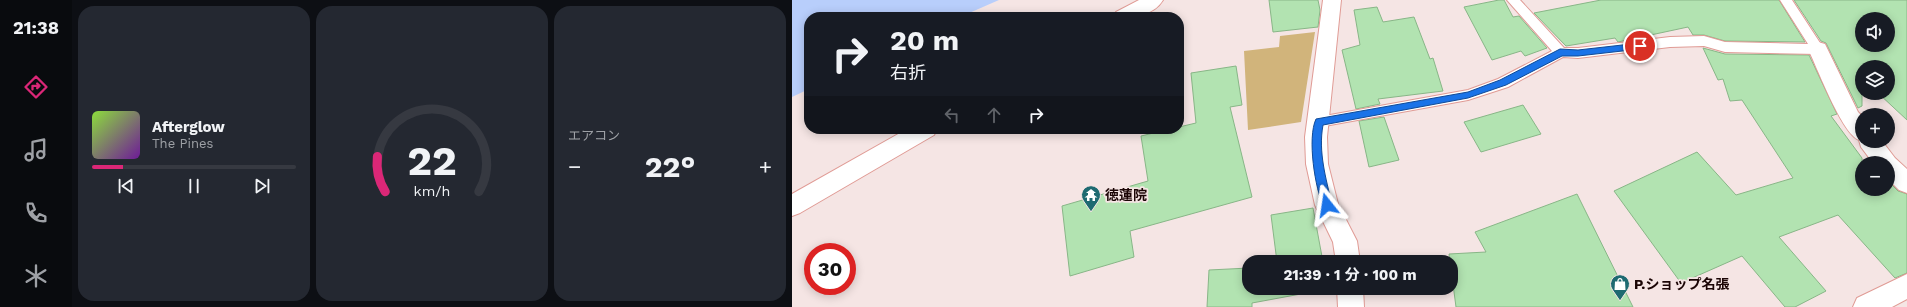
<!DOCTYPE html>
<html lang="ja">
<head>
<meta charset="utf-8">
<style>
	body { margin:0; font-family:"Work Sans","Noto Sans JP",sans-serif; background:#242831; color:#f1f3f6; height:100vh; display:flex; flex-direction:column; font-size:15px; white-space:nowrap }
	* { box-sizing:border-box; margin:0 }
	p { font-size:13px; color:#9ea1a6 }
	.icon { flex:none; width:22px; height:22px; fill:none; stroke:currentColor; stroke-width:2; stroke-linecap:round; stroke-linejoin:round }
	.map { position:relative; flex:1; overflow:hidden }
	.panel { display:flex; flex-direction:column; gap:6px; padding:6px; background:#0d0f14; width:720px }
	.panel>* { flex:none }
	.banner { position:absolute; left:12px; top:12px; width:380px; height:122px; border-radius:16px; box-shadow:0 2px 10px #0003; background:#171b24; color:#f1f3f6; overflow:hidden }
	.tools { position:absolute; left:1063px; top:12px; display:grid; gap:8px }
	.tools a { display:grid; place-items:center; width:40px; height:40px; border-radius:50%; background:#171b24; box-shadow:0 2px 10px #0003; font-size:20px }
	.speed { position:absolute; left:12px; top:243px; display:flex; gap:8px; font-size:20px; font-weight:700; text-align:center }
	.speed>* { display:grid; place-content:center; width:52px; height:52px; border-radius:50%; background:#171b24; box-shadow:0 2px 10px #0003; line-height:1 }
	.speed .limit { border:6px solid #d22; background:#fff; color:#111 }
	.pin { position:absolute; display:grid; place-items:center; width:34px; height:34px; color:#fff; margin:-17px; border:2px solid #fff; border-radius:50%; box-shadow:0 1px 4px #0007 }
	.me { position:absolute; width:44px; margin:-22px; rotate:345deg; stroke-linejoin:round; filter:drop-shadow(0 0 3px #0008) }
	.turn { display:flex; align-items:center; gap:14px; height:84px; padding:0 20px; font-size:18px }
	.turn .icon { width:52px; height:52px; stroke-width:2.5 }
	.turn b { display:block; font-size:28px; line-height:34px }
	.lanes { display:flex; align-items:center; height:38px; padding:0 20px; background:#0003; justify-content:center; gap:20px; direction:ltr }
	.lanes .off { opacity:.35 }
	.big { font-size:30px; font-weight:700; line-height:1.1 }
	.panel .tile { flex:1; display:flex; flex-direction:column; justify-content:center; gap:6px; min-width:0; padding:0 14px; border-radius:16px; background:#242831 }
	.panel .dial { align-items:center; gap:0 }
	.dial svg { height:104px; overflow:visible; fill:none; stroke:#363941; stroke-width:7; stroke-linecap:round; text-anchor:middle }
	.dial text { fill:#f1f3f6; stroke:none }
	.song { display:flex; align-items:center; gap:12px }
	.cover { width:48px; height:48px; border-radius:6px; background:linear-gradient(135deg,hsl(90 70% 55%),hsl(280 70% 35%)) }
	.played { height:4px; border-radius:2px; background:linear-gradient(90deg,#db2777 15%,#363941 15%) }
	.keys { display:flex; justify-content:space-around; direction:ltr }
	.heat { display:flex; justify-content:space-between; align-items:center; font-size:22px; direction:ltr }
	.panel .tiles { flex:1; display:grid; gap:6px; grid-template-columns:repeat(3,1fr) }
	.trip { position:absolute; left:450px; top:255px; width:216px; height:40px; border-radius:16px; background:#171b24; box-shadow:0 2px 10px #0003; font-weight:700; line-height:40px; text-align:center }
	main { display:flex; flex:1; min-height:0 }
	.tabs { display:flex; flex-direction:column; width:72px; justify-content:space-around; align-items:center; background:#090b0e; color:#9ea1a6 }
	.tabs .icon { width:28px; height:28px }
	.tabs .on { color:#db2777 }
	.tabs b { font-size:18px; color:#f1f3f6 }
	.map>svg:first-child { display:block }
	.green { fill:#d1b47b }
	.water { fill:#b8cefb }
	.building { fill:#b2e3b1; stroke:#88b687; fill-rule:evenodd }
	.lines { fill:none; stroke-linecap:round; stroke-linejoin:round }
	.lane-casing { stroke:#e09b95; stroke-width:2 }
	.street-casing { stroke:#e09b95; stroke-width:2 }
	.lane { fill:#fff; fill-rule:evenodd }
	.street { fill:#fff; fill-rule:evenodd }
	.route { fill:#1a73e8; stroke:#114b97 }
	.labels { text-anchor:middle; stroke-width:3.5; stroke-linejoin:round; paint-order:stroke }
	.poi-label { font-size:14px; font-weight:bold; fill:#1b0505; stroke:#f5e5e4; text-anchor:start }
</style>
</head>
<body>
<main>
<nav class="tabs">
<b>21:38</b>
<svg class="icon on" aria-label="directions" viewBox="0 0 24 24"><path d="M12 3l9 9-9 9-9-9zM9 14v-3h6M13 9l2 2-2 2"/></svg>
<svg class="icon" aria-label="music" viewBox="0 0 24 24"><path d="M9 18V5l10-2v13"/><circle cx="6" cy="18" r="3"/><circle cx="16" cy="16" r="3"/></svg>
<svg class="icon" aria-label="phone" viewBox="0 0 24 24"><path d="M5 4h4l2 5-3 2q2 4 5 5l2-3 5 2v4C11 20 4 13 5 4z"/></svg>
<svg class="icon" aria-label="climate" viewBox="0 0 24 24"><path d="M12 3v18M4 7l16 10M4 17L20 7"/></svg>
</nav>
<section class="panel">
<div class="tiles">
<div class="tile">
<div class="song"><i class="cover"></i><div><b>Afterglow</b><p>The Pines</p></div></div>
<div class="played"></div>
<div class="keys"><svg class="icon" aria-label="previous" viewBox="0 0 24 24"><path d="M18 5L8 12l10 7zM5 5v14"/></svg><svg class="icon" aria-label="pause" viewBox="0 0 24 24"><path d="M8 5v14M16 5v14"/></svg><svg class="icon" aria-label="next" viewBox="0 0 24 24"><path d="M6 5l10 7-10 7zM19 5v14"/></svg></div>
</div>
<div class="tile dial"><svg viewBox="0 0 100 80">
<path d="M14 69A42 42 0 1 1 86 69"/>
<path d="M14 69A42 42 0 0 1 8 42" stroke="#db2777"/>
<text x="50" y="56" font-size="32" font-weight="700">22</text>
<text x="50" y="72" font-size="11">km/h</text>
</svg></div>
<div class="tile"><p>エアコン</p>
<div class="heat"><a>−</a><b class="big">22°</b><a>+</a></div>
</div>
</div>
</section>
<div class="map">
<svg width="1115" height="307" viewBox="0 0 1115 307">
	<rect width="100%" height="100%" fill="#f5e5e4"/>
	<path class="green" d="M 523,32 L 509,122 L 456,130 L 452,51 L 487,47 L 488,36 Z"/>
	<path class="water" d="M 0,0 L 207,0 L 168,17 L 17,17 L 17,89 L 0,97 Z"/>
	<path class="building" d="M 477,0 L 526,0 L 528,10 L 526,27 L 481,32 Z
		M 707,0 L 712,0 L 721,17 L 727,16 L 755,48 L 733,56 L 729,51 L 700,60 L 672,7 Z
		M 809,0 L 987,0 L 1013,42 L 933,41 L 912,35 L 901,35 L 896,27 L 826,42 L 823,38 L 774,46 L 742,13 Z
		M 1002,0 L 1115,0 L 1115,120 L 1086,93 L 1096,93 L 1096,67 L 1070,67 L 1070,106 L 1066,108 L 1034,43 L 1029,41 ZM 1070,19 L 1096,19 L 1096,45 L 1070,45 Z
		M 585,7 L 591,22 L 622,17 L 638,59 L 641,58 L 651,91 L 586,99 L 588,104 L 564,109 L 550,50 L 568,45 L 562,10 Z
		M 911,48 L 933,54 L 1017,55 L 1045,114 L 1039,116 L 1070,158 L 1070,189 L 1096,189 L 1096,181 L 1106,191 L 1115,194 L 1115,273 L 1103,278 L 1046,215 L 987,237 L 1034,291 L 1003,307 L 993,307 L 950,256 L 889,283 L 822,191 L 905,152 L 944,195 L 1001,178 L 950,100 L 938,101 L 931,79 L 926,80 Z
		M 444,66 L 450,105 L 438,107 L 460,197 L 338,231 L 342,257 L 278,276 L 270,206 L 356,181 L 349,136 L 378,129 L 387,129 L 387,127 L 404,123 L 399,73 Z
		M 731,105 L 749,134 L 689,152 L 672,122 Z
		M 592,117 L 607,160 L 577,167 L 567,121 Z
		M 785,194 L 841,307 L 664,307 L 657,254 L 694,252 L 683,232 Z
		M 521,208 L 531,262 L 485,262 L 479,215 Z
		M 457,268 L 457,288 L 536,289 L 460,303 L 460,307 L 415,307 L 417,270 Z"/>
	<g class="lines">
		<defs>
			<path id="lane" d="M 715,0 L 728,0 L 772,48 L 786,48 L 878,37 L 912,36 L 933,42 L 1016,44 L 988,0 L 1000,0 L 1032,49 L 1030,52 L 1026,54 L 933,52 L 912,46 L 878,47 L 786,58 L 771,57 L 716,87 L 676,100 L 527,127 L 522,126 L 520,122 L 522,118 L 527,117 L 676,90 L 706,79 L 760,51 Z"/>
			<path id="street" d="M 347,0 L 371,0 C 361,17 339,17 322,17 L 324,12 Z
				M 531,0 L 549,0 L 535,137 L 536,164 L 546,204 L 565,241 L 568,262 L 544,262 L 541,242 L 523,205 L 514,164 L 513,137 Z
				M 1026,42 L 1033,44 L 1066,112 L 1070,116 L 1070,141 L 1090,141 L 1103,158 L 1115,169 L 1115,193 L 1107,190 L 1096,179 L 1096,163 L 1081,163 L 1069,147 L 1067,140 C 1050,134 1025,67 1016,49 L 1019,44 Z
				M 115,129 L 145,129 L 142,135 L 8,213 L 0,216 L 0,194 Z
				M 1115,274 L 1115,299 L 1100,307 L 1061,307 L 1065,298 Z
				M 545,288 L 571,288 L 572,307 L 546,307 Z"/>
		</defs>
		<use href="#lane" class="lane-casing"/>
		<use href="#street" class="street-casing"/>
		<use href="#lane" class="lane"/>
		<use href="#street" class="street"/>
	</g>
	<path class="route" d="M 848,43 L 852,46 L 848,49 L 786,56 L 770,56 L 714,85 L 676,98 L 531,125 C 526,152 534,178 540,205 L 538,208 L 532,208 C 523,189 515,138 524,119 L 676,92 L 708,80 L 768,49 L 786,50 Z"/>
	<defs>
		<symbol id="temple-pin" viewBox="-11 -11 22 30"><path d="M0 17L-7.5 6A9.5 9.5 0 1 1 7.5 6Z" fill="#1e6a71" stroke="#f5e5e4"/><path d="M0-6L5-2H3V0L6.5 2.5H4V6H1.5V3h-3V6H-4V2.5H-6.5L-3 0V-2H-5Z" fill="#fff"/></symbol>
		<symbol id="shop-pin" viewBox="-11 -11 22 30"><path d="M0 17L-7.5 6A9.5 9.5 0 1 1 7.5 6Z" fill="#1e6a71" stroke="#f5e5e4"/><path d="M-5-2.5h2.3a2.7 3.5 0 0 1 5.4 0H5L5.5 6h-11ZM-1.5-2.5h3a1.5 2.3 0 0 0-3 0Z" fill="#fff"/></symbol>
	</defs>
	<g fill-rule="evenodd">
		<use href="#temple-pin" x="288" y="184" width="22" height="30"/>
		<use href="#shop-pin" x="817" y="273" width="22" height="30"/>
	</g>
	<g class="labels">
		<g class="poi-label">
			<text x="313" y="200">徳蓮院</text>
			<text x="842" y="289">P.ショップ名張</text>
		</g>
	</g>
</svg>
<div class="tools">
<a><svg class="icon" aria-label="sound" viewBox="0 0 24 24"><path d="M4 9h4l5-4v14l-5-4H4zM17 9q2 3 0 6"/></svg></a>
<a><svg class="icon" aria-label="layers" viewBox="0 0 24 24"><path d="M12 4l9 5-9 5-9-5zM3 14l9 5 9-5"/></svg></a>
<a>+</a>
<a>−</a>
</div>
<div class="speed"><div class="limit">30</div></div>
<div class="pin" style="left:848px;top:46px;background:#d93025"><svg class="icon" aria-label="arrive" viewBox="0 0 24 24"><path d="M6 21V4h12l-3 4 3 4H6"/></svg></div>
<svg class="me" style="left:535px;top:205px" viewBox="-20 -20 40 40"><path d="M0-17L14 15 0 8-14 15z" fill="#1a73e8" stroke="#fff" stroke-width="4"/></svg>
<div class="trip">21:39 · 1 分 · 100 m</div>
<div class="banner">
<div class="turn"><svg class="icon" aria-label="right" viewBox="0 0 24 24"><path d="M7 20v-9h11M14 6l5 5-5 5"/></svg><div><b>20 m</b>右折</div></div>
<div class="lanes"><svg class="icon off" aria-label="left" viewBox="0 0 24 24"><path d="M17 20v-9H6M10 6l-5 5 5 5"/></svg><svg class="icon off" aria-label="ahead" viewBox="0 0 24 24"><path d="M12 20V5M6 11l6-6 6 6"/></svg><svg class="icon" aria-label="right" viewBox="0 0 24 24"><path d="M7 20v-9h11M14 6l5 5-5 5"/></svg></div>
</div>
</div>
</main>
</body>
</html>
